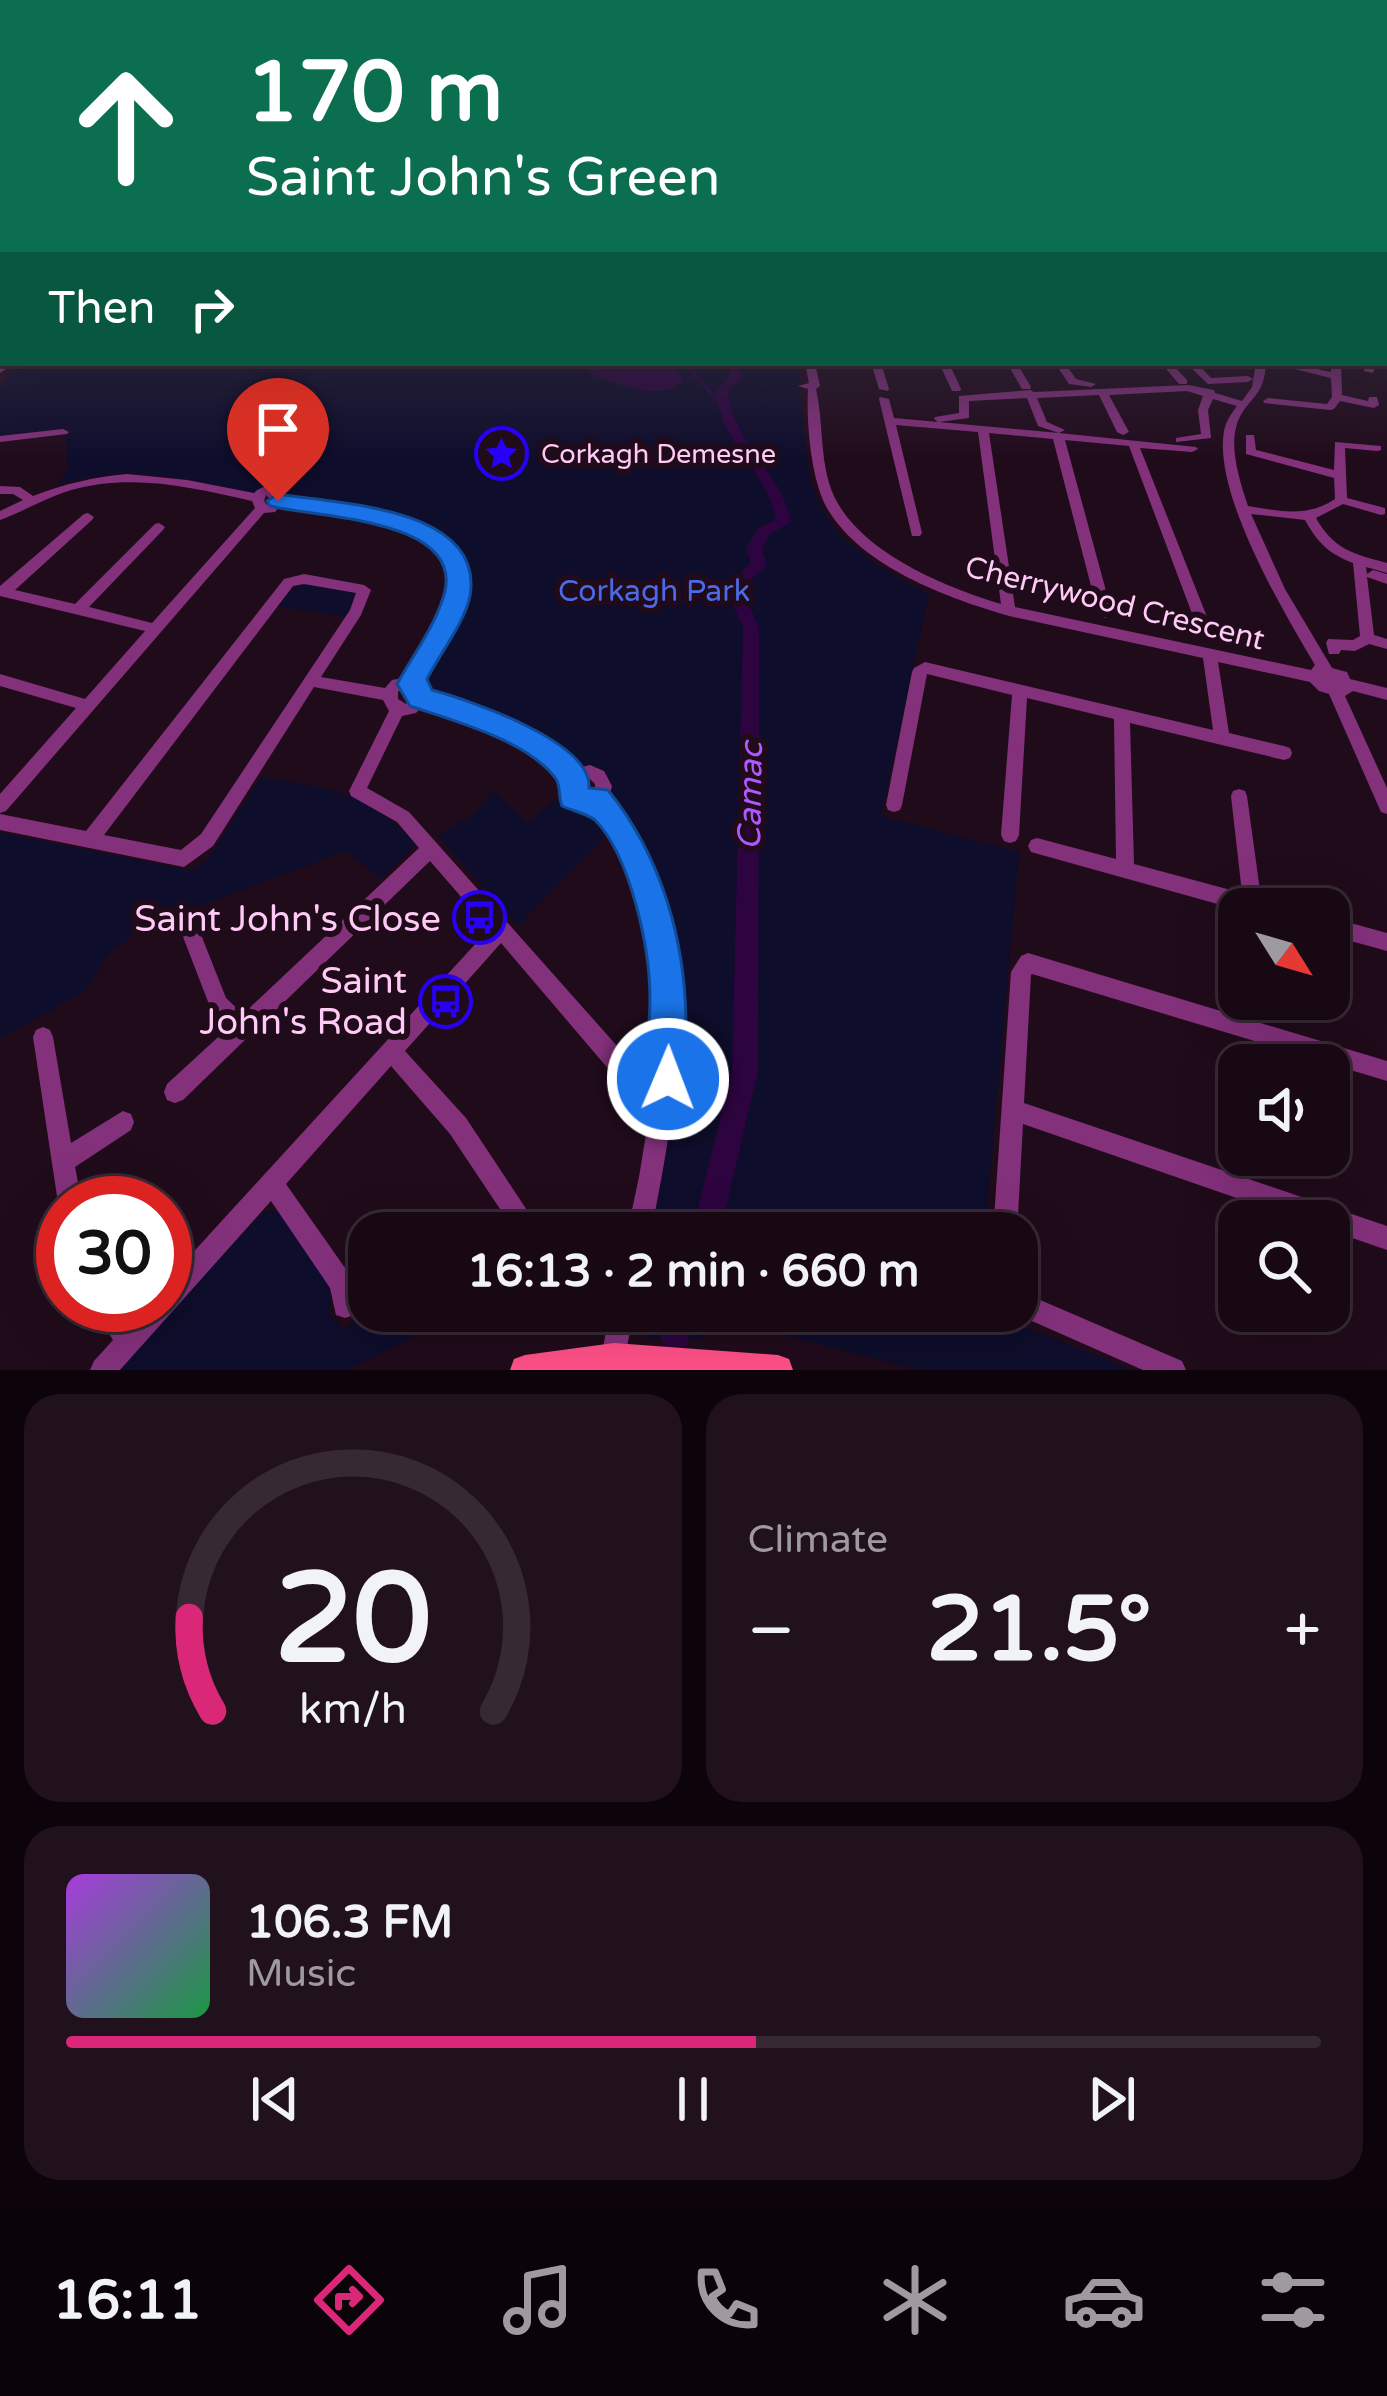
<!DOCTYPE html>
<html lang="en">
<head>
<meta charset="utf-8">
<style>
	body { margin:0; font-family:"Varela Round",sans-serif; background:#21111d; color:#f1f3f6; height:100vh; display:flex; flex-direction:column; font-size:45px; white-space:nowrap }
	* { box-sizing:border-box; margin:0 }
	p { font-size:39px; color:#9f9aa0 }
	.icon { flex:none; width:66px; height:66px; fill:none; stroke:currentColor; stroke-width:2; stroke-linecap:round; stroke-linejoin:round }
	.map { position:relative; height:1370px; overflow:hidden }
	.sheet { display:flex; flex-direction:column; gap:24px; padding:24px; background:#0d040b; flex:1 }
	.sheet>* { flex:none }
	.banner { position:absolute; left:0px; top:0px; width:1389px; height:366px; box-shadow:0 12px 48px #0002,0 0 0 3px #362934; background:#0b6e4f; color:#fff; overflow:hidden }
	.needle { width:78px; rotate:127deg }
	.buttons { position:absolute; left:1218px; top:888px; display:grid; gap:24px }
	.buttons a { display:grid; place-items:center; width:132px; height:132px; border-radius:24px; background:#180814; box-shadow:0 12px 48px #0002,0 0 0 3px #362934; font-size:60px }
	.speed { position:absolute; left:36px; top:1176px; display:flex; gap:24px; font-size:60px; font-weight:700; text-align:center }
	.speed>* { display:grid; place-content:center; width:156px; height:156px; border-radius:50%; background:#180814; box-shadow:0 12px 48px #0002,0 0 0 3px #362934; line-height:1 }
	.speed .limit { border:18px solid #d22; background:#fff; color:#111 }
	.pin { position:absolute; display:grid; place-items:center; width:102px; height:102px; color:#fff; margin:-123px -51px; border-radius:50% 50% 50% 0; rotate:-45deg; box-shadow:0 0 12px #0007 }
	.pin .icon { rotate:45deg }
	.me { position:absolute; width:132px; margin:-66px; rotate:1deg; stroke-linejoin:round; filter:drop-shadow(0 0 9px #0008) }
	.turn { display:flex; align-items:center; gap:42px; height:252px; padding:0 48px; font-size:54px }
	.turn .icon { width:156px; height:156px; stroke-width:2.5 }
	.turn b { display:block; font-size:84px; line-height:102px }
	.then { display:flex; align-items:center; height:114px; padding:0 48px; background:#0003; gap:24px; font-size:45px }
	.big { font-size:90px; font-weight:700; line-height:1.1 }
	.sheet .tile { flex:1; display:flex; flex-direction:column; justify-content:center; gap:18px; min-width:0; padding:0 42px; border-radius:36px; background:#21111d }
	.sheet .dial { align-items:center; gap:0 }
	.dial svg { height:312px; overflow:visible; fill:none; stroke:#362934; stroke-width:7; stroke-linecap:round; text-anchor:middle }
	.dial text { fill:#f1f3f6; stroke:none }
	.song { display:flex; align-items:center; gap:36px }
	.cover { width:144px; height:144px; border-radius:18px; background:linear-gradient(135deg,hsl(280 70% 55%),hsl(140 70% 35%)) }
	.played { height:12px; border-radius:6px; background:linear-gradient(90deg,#db2777 55%,#362934 55%) }
	.keys { display:flex; justify-content:space-around; direction:ltr }
	.heat { display:flex; justify-content:space-between; align-items:center; font-size:66px; direction:ltr }
	.sheet .tiles { flex:1; display:grid; gap:24px; grid-template-columns:1fr 1fr }
	.tile:last-child { grid-column:span 2 }
	.trip { position:absolute; left:348px; top:1212px; width:690px; height:120px; border-radius:36px; background:#180814; box-shadow:0 12px 48px #0002,0 0 0 3px #362934; font-weight:700; line-height:120px; text-align:center }
	.tabs { display:flex; height:192px; justify-content:space-around; align-items:center; background:#0a0308; color:#9f9aa0 }
	.tabs .icon { width:84px; height:84px }
	.tabs .selected { color:#db2777 }
	.tabs b { font-size:54px; color:#f1f3f6 }
	.map>svg:first-child { display:block }
	.green { fill:#0e0d2b }
	.water { fill:#2d0440 }
	.lines { fill:none; stroke-linecap:round; stroke-linejoin:round }
	.stream { stroke:#2d0440; stroke-width:3 }
	.river { fill:#2d0440; fill-rule:evenodd }
	.minor { fill:#84317c; fill-rule:evenodd }
	.major { fill:#ff5188; fill-rule:evenodd }
	.route { fill:#1a73e8; stroke:#114b97; stroke-width:3 }
	.labels { text-anchor:middle; stroke-width:12; stroke-linejoin:round; paint-order:stroke }
	.far-poi-label { font-size:27px; fill:#ffcaf6; stroke:#200b1b; text-anchor:start }
	.park-label { font-size:30px; fill:#4b6aea; stroke:#200b1b }
	.street-label { font-size:30px; fill:#ffcaf6; stroke:#200b1b }
	.water-label { font-size:33px; font-style:italic; fill:#af58ff; stroke:#200b1b }
	.near-poi-label { font-size:36px; fill:#ffcaf6; stroke:#200b1b; text-anchor:end }
</style>
</head>
<body>
<div class="map">
<svg width="1387" height="1370" viewBox="0 0 1387 1370">
	<rect width="100%" height="100%" fill="#200b1b"/>
	<path class="green" d="M 19,363 L 798,363 C 810,494 800,529 929,594 L 881,816 L 1019,852 L 985,1233 L 651,1233 C 673,1116 690,1006 659,888 C 648,849 614,822 610,782 L 503,717 L 429,694 L 422,682 C 436,655 456,627 466,599 C 497,513 335,508 285,501 L 285,493 C 272,490 261,495 249,492 C 166,478 144,463 56,485 L 67,471 L 66,436 L 59,436 L 61,431 L 0,437 L 0,389 Z
		M 300,583 L 354,591 L 357,595 L 347,617 L 277,606 Z
		M 261,777 C 328,788 368,792 417,844 L 381,879 L 346,851 L 138,929 L 106,958 L 84,992 L 0,1038 L 0,833 L 193,871 L 209,858 Z
		M 493,790 L 528,823 L 562,794 L 607,834 L 518,926 L 438,836 L 474,814 Z
		M 264,1211 L 279,1211 L 335,1288 L 328,1311 L 344,1331 L 369,1304 L 387,1328 L 415,1337 L 347,1370 L 116,1370 Z
		M 635,1311 L 984,1311 L 1132,1370 L 918,1370 L 745,1325 L 712,1329 L 704,1339 L 651,1339 L 633,1329 Z"/>
	<path class="water" d="M 587,363 L 674,363 L 683,381 C 662,403 612,383 587,372 Z"/>
	<g class="lines">
		<path class="stream" d="M 685,363 L 721,405"/>
		<path class="river" d="M 726,363 L 738,363 L 742,378 L 728,390 C 732,443 782,471 791,522 L 769,535 L 762,549 L 767,565 L 742,588 L 759,628 L 758,1071 L 720,1233 L 692,1233 L 732,1071 L 743,628 L 725,587 L 751,563 L 746,549 L 758,528 L 776,520 C 767,468 719,444 716,389 L 730,377 Z
			M 668,1311 L 698,1311 L 686,1346 L 675,1350 L 664,1346 L 660,1335 Z"/>
		<path class="minor" d="M 1386,331 L 1387,331 L 1387,338 L 1386,338 Z
			M 3,363 L 15,363 L 0,373 L 0,365 Z
			M 805,363 L 815,363 L 820,386 L 816,389 C 823,419 820,452 829,483 C 848,548 942,586 1001,604 L 978,432 L 896,425 L 922,533 L 920,536 L 912,536 L 879,399 L 880,397 L 889,399 L 894,418 L 938,422 L 934,419 L 935,417 L 959,413 L 959,396 L 1030,390 L 1034,392 L 1188,385 L 1214,390 L 1215,393 L 1242,401 L 1252,387 L 1256,363 L 1266,363 C 1264,398 1249,396 1238,421 C 1228,446 1240,482 1248,506 C 1279,511 1307,518 1335,499 L 1334,478 L 1246,454 L 1246,435 L 1254,435 L 1256,450 L 1334,470 L 1335,442 L 1381,446 L 1381,450 L 1377,451 L 1345,448 L 1347,498 L 1385,508 L 1385,514 L 1381,515 L 1343,504 L 1316,518 C 1334,550 1354,554 1387,563 L 1387,573 L 1366,567 L 1367,574 L 1373,570 L 1387,574 L 1387,584 L 1367,577 L 1374,635 L 1387,639 L 1387,649 L 1369,644 L 1355,651 L 1341,650 L 1339,654 L 1329,654 L 1326,643 L 1328,639 L 1353,640 L 1360,636 L 1353,563 C 1329,554 1317,542 1305,520 L 1251,514 L 1285,589 L 1332,668 L 1347,672 L 1350,679 L 1387,688 L 1387,700 L 1353,691 L 1345,696 L 1387,788 L 1387,814 L 1381,812 L 1329,694 L 1319,691 L 1310,682 L 1218,662 L 1229,733 L 1284,746 L 1290,748 L 1292,753 L 1290,758 L 1284,760 L 1130,723 L 1134,864 L 1242,893 L 1231,796 L 1233,791 L 1239,789 L 1245,791 L 1247,796 L 1261,898 L 1275,903 L 1277,909 L 1239,910 L 1031,852 L 1028,846 L 1031,840 L 1037,838 L 1116,859 L 1114,719 L 1027,698 L 1019,835 L 1016,841 L 1010,843 L 1004,841 L 1001,835 L 1012,695 L 927,674 L 902,805 L 900,810 L 894,812 L 888,810 L 886,805 L 912,672 L 914,668 L 925,662 L 1213,730 L 1203,658 L 1009,616 C 948,598 861,567 827,508 C 811,480 806,421 808,389 L 798,386 L 809,383 ZM 1187,391 L 1203,396 L 1198,410 L 1201,434 L 1176,438 L 1176,442 L 1211,438 L 1208,410 L 1213,399 L 1237,406 C 1231,414 1226,421 1224,431 C 1213,494 1283,611 1315,665 L 1311,670 L 1015,607 L 989,433 L 1053,439 L 1098,613 L 1105,618 L 1112,613 L 1065,440 L 1129,446 L 1199,632 L 1206,637 L 1211,636 L 1213,632 L 1140,448 L 1192,452 L 1198,449 L 1196,447 L 1059,433 L 1065,430 L 1047,422 L 1037,398 L 1099,395 L 1117,432 L 1123,435 L 1129,432 L 1109,395 ZM 1027,398 L 1038,426 L 1059,433 L 939,422 L 969,418 L 969,401 Z
			M 871,363 L 881,363 L 889,389 L 888,391 L 879,389 Z
			M 939,363 L 949,363 L 961,389 L 960,391 L 952,391 Z
			M 1007,363 L 1017,363 L 1031,387 L 1030,389 L 1022,389 Z
			M 1055,363 L 1065,363 L 1076,379 L 1096,384 L 1091,387 L 1069,384 Z
			M 1161,363 L 1171,363 L 1187,380 L 1187,384 L 1179,384 Z
			M 1186,363 L 1197,363 L 1211,378 L 1248,376 L 1253,379 L 1248,382 L 1208,384 Z
			M 1270,363 L 1289,363 L 1331,372 L 1331,363 L 1341,363 L 1342,395 L 1368,401 L 1369,397 L 1377,397 L 1379,405 L 1374,408 L 1340,401 L 1334,409 L 1330,410 L 1264,403 L 1263,401 L 1268,398 L 1327,404 L 1332,397 L 1331,378 Z
			M 1366,363 L 1376,363 L 1373,373 L 1364,371 Z
			M 63,429 L 69,432 L 67,434 L 0,442 L 0,436 Z
			M 127,474 L 187,480 L 254,493 C 263,483 276,486 282,498 C 339,503 470,509 465,590 C 463,622 436,656 420,683 L 425,693 C 481,709 531,731 575,769 L 590,765 L 604,771 L 612,786 L 608,801 C 628,832 647,864 659,900 C 695,1008 672,1125 651,1233 L 627,1233 L 639,1177 L 653,1091 L 650,1099 L 642,1102 L 634,1099 L 501,943 L 405,1051 L 466,1118 L 542,1233 L 516,1233 L 450,1134 L 391,1066 L 286,1184 L 350,1275 L 357,1306 L 354,1315 L 345,1318 L 336,1315 L 330,1288 L 271,1201 L 120,1370 L 90,1370 L 94,1361 L 113,1340 L 91,1305 L 118,1305 L 129,1322 L 144,1305 L 165,1305 L 165,1283 L 489,929 L 430,861 L 183,1100 L 175,1103 L 167,1100 L 164,1092 L 167,1084 L 228,1028 L 212,1012 L 180,929 L 182,922 L 189,920 L 196,922 L 226,998 L 243,1014 L 419,848 L 397,822 L 351,796 L 349,791 L 389,711 L 383,700 L 314,687 L 213,846 L 184,867 L 0,830 L 0,814 L 86,831 L 284,579 L 304,574 L 364,585 L 371,590 L 361,615 L 321,677 L 385,688 L 392,680 L 408,677 C 423,652 446,624 451,594 C 462,515 334,511 281,505 L 275,512 L 264,513 L 6,811 L 0,813 L 0,794 L 76,708 L 0,686 L 0,674 L 85,699 L 145,631 L 0,596 L 0,586 L 84,514 L 88,513 L 94,517 L 92,520 L 15,590 L 75,604 L 155,524 L 159,523 L 165,527 L 163,530 L 89,607 L 152,623 L 255,508 L 252,501 C 192,487 131,473 71,490 C 46,498 24,511 0,520 L 0,511 L 23,500 L 13,494 L 0,494 L 0,486 L 20,487 L 33,496 C 64,484 94,477 127,474 ZM 266,495 L 270,499 L 267,505 L 264,501 ZM 304,584 L 356,593 L 350,610 L 201,834 L 181,850 L 104,835 L 293,586 ZM 402,688 L 410,693 L 410,700 L 406,704 L 398,699 L 398,692 ZM 423,705 C 476,720 524,744 566,781 C 561,800 576,813 595,810 C 605,826 616,841 624,858 C 657,932 662,1012 653,1091 L 650,1083 L 409,812 L 367,788 L 402,716 L 416,713 ZM 586,779 L 590,779 L 595,784 L 595,792 L 590,796 L 586,796 L 581,791 L 581,784 Z
			M 1329,917 L 1387,933 L 1387,951 L 1329,935 Z
			M 1028,953 L 1387,1061 L 1387,1081 L 1032,974 L 1031,975 L 1024,1103 L 1387,1226 L 1387,1250 L 1329,1230 L 1329,1221 L 1303,1221 L 1023,1124 L 1017,1233 L 993,1233 L 1011,972 L 1021,956 Z
			M 43,1027 L 50,1030 L 53,1037 L 71,1143 L 123,1111 L 131,1114 L 134,1122 L 131,1130 L 75,1167 L 82,1203 L 63,1203 L 63,1212 L 58,1203 L 33,1037 L 36,1030 Z
			M 1017,1290 L 1182,1361 L 1186,1370 L 1143,1370 L 1009,1311 L 1017,1311 Z
			M 610,1311 L 634,1311 L 623,1367 L 616,1370 L 605,1367 L 601,1358 Z"/>
		<path class="major" d="M 614,1343 L 778,1355 L 789,1359 L 793,1370 L 510,1370 L 514,1359 L 525,1355 Z"/>
	</g>
	<linearGradient id="sky" x2="0" y2="1"><stop stop-color="#12060f"/><stop offset="0.58" stop-color="#3c344a"/><stop offset="1" stop-color="#3c344a" stop-opacity="0"/></linearGradient>
	<rect width="1387" height="459" fill="url(#sky)"/>
	<path class="route" d="M 278,494 C 336,504 485,506 470,596 C 465,622 439,655 427,679 L 432,690 C 469,700 593,742 589,788 L 608,790 C 662,857 686,942 686,1027 C 687,1049 690,1072 681,1092 L 668,1098 L 654,1092 C 643,1065 650,1029 650,999 C 650,949 631,857 595,820 C 588,814 573,811 562,806 C 558,796 561,787 556,779 C 529,741 452,720 410,706 L 397,684 C 412,657 432,630 442,601 C 474,518 317,518 270,506 L 267,501 Z"/>
	<defs>
		<symbol id="sight-ring" viewBox="-11 -11 22 22"><circle r="9.5" fill="#200b1b" stroke="#2700f5" stroke-width="1.5"/><path d="M0-6L1.8-2.2L6-1.7L2.9 1.2L3.7 5.4L0 3.3L-3.7 5.4L-2.9 1.2L-6-1.7L-1.8-2.2Z" fill="#2700f5"/></symbol>
		<symbol id="bus-ring" viewBox="-11 -11 22 22"><circle r="9.5" fill="#200b1b" stroke="#2700f5" stroke-width="1.5"/><path d="M-5-6H5V4H4V6H2V4H-2V6H-4V4H-5ZM-3.5-4V0h7V-4ZM-3.5 1.2v1.5H-2V1.2ZM2 1.2v1.5H3.5V1.2Z" fill="#2700f5"/></symbol>
	</defs>
	<g fill-rule="evenodd">
		<use href="#sight-ring" x="472" y="424" width="59" height="59"/>
		<use href="#bus-ring" x="450" y="888" width="59" height="59"/>
		<use href="#bus-ring" x="416" y="972" width="59" height="59"/>
	</g>
	<g class="labels">
		<g class="far-poi-label">
			<text x="541" y="463">Corkagh Demesne</text>
		</g>
		<g class="park-label">
			<text x="654" y="601">Corkagh Park</text>
		</g>
		<g class="street-label">
			<text transform="translate(1115 603) rotate(14)" y="10">Cherrywood Crescent</text>
		</g>
		<g class="water-label">
			<text transform="translate(749 796) rotate(-89)" y="12">Camac</text>
		</g>
		<g class="near-poi-label">
			<text x="441" y="931">Saint John's Close</text>
			<text x="407" y="993">Saint<tspan x="407" dy="41">John's Road</tspan></text>
		</g>
	</g>
</svg>
<div class="buttons">
<a><svg class="needle" viewBox="-14 -14 28 28"><path d="M0-13l5 13h-10z" fill="#e53935"/><path d="M0 13l5-13h-10z" fill="#9f9aa0"/></svg></a>
<a><svg class="icon" aria-label="sound" viewBox="0 0 24 24"><path d="M4 9h4l5-4v14l-5-4H4zM17 9q2 3 0 6"/></svg></a>
<a><svg class="icon" aria-label="search" viewBox="0 0 24 24"><circle cx="10" cy="10" r="6"/><path d="M15 15l6 6"/></svg></a>
</div>
<div class="speed"><div class="limit">30</div></div>
<div class="pin" style="left:278px;top:501px;background:#d93025"><svg class="icon" aria-label="arrive" viewBox="0 0 24 24"><path d="M6 21V4h12l-3 4 3 4H6"/></svg></div>
<svg class="me" style="left:668px;top:1079px" viewBox="-20 -20 40 40"><circle r="17" fill="#1a73e8" stroke="#fff" stroke-width="3"/><path d="M0-11L8 9 0 5-8 9z" fill="#fff"/></svg>
<div class="trip">16:13 · 2 min · 660 m</div>
<div class="banner">
<div class="turn"><svg class="icon" aria-label="ahead" viewBox="0 0 24 24"><path d="M12 20V5M6 11l6-6 6 6"/></svg><div><b>170 m</b>Saint John's Green</div></div>
<div class="then">Then<svg class="icon" aria-label="right" viewBox="0 0 24 24"><path d="M7 20v-9h11M14 6l5 5-5 5"/></svg></div>
</div>
</div>
<section class="sheet">
<div class="tiles">
<div class="tile dial"><svg viewBox="0 0 100 80">
<path d="M14 69A42 42 0 1 1 86 69"/>
<path d="M14 69A42 42 0 0 1 8 45" stroke="#db2777"/>
<text x="50" y="56" font-size="32" font-weight="700">20</text>
<text x="50" y="72" font-size="11">km/h</text>
</svg></div>
<div class="tile"><p>Climate</p>
<div class="heat"><a>−</a><b class="big">21.5°</b><a>+</a></div>
</div>
<div class="tile">
<div class="song"><i class="cover"></i><div><b>106.3 FM</b><p>Music</p></div></div>
<div class="played"></div>
<div class="keys"><svg class="icon" aria-label="previous" viewBox="0 0 24 24"><path d="M18 5L8 12l10 7zM5 5v14"/></svg><svg class="icon" aria-label="pause" viewBox="0 0 24 24"><path d="M8 5v14M16 5v14"/></svg><svg class="icon" aria-label="next" viewBox="0 0 24 24"><path d="M6 5l10 7-10 7zM19 5v14"/></svg></div>
</div>
</div>
</section>
<nav class="tabs">
<b>16:11</b>
<svg class="icon selected" aria-label="directions" viewBox="0 0 24 24"><path d="M12 3l9 9-9 9-9-9zM9 14v-3h6M13 9l2 2-2 2"/></svg>
<svg class="icon" aria-label="music" viewBox="0 0 24 24"><path d="M9 18V5l10-2v13"/><circle cx="6" cy="18" r="3"/><circle cx="16" cy="16" r="3"/></svg>
<svg class="icon" aria-label="phone" viewBox="0 0 24 24"><path d="M5 4h4l2 5-3 2q2 4 5 5l2-3 5 2v4C11 20 4 13 5 4z"/></svg>
<svg class="icon" aria-label="climate" viewBox="0 0 24 24"><path d="M12 3v18M4 7l16 10M4 17L20 7"/></svg>
<svg class="icon" aria-label="car" viewBox="0 0 24 24"><path d="M5 17H2v-5l4-1 3-4h7l3 4 3 1v5h-3M9 17h6M6 11h13"/><circle cx="7" cy="17" r="2"/><circle cx="17" cy="17" r="2"/></svg>
<svg class="icon" aria-label="filters" viewBox="0 0 24 24"><path d="M4 7h16M4 17h16"/><circle cx="9" cy="7" r="2"/><circle cx="15" cy="17" r="2"/></svg>
</nav>
</body>
</html>
